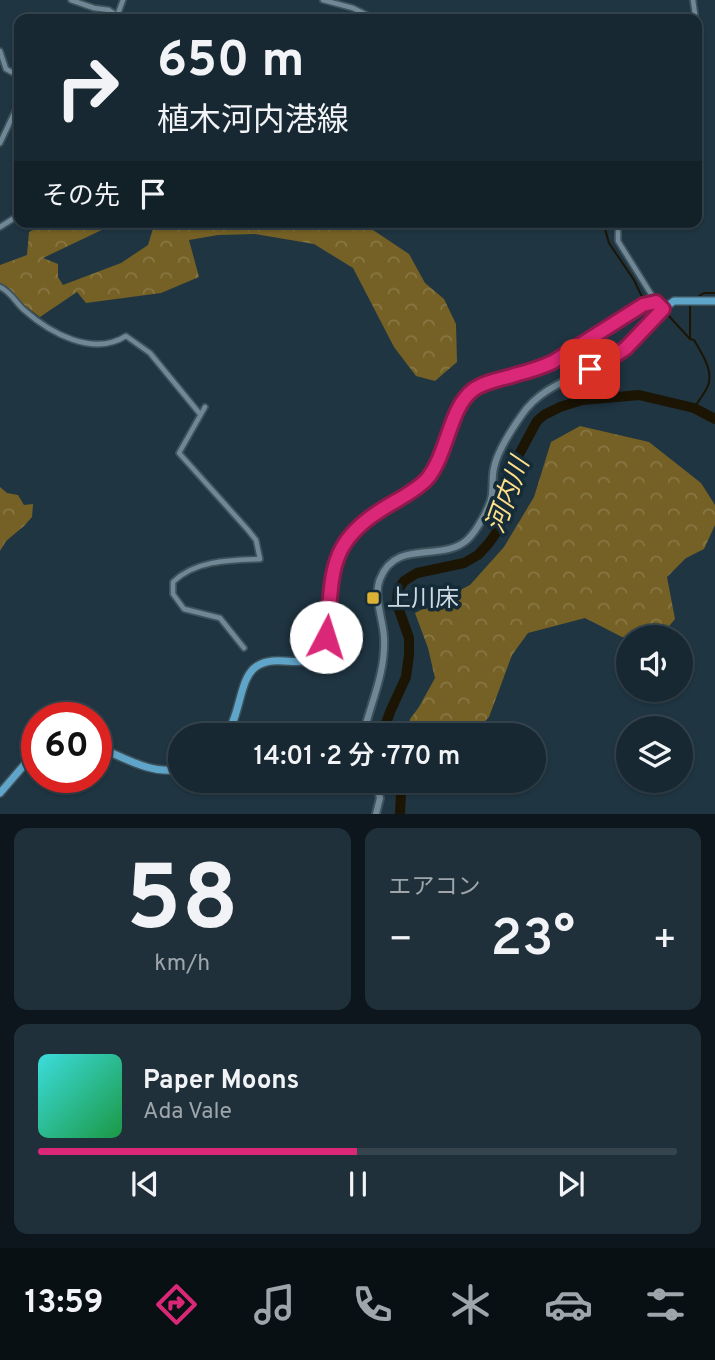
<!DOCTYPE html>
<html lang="ja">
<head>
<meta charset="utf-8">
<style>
	body { margin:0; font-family:Overpass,"Noto Sans JP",sans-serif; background:#20303a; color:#f1f3f6; height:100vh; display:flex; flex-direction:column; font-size:26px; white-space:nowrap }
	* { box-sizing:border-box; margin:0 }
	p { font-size:23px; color:#9ea6ac }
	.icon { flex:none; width:38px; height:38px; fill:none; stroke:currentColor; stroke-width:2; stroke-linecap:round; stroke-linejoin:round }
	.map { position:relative; height:814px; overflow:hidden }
	.sheet { display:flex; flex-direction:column; gap:14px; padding:14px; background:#0d161c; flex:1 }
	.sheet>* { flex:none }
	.top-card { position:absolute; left:14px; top:14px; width:688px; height:214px; border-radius:14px; box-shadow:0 2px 5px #0004,0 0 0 2px #36444d; background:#172832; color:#f1f3f6; overflow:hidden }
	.fabs { position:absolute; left:616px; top:625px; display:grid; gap:14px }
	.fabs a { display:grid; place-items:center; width:77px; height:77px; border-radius:50%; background:#172832; box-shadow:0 2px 5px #0004,0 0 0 2px #36444d; font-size:35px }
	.speed { position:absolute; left:21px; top:702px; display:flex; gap:14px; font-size:35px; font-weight:700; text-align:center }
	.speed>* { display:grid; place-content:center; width:91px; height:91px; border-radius:50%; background:#172832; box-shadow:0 2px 5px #0004,0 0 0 2px #36444d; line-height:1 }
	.speed .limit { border:10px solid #d22; background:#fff; color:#111 }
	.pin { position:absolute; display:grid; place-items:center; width:60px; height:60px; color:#fff; margin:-30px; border-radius:14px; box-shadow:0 4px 10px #0006 }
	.me { position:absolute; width:77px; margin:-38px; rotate:5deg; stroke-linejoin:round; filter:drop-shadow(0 0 5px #0008) }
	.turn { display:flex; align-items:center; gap:24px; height:147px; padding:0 28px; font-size:32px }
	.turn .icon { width:91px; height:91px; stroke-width:2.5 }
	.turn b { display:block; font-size:49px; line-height:60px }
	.then { display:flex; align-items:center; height:66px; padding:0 28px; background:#0003; gap:14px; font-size:26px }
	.big { font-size:52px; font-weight:600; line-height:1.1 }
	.sheet .widget { flex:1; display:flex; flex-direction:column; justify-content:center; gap:10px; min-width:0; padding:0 24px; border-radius:14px; background:#20303a }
	.sheet .dial { align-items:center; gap:0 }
	.dial b { font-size:91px; line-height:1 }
	.song { display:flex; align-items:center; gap:21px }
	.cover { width:84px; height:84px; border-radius:10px; background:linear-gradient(135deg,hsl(180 70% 55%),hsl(140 70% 35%)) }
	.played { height:7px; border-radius:4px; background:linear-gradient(90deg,#db2777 50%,#36444d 50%) }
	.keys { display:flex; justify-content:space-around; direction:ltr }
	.heat { display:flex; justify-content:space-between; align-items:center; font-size:38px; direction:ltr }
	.sheet .tiles { flex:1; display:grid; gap:14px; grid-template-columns:1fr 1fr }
	.widget:last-child { grid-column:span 2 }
	.trip { position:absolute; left:168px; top:723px; width:378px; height:70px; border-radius:35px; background:#172832; box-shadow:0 2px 5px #0004,0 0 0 2px #36444d; font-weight:600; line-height:70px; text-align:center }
	.tab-bar { display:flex; height:112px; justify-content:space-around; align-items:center; background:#091014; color:#9ea6ac }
	.tab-bar .icon { width:49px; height:49px }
	.tab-bar .on { color:#db2777 }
	.tab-bar b { font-size:32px; color:#f1f3f6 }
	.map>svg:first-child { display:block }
	.forest { fill:url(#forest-crowns) }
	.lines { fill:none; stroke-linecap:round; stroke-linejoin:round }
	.stream { stroke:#1c1504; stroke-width:2 }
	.river { stroke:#1c1504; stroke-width:10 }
	.minor-casing { stroke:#3e525c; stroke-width:8 }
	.secondary-casing { stroke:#3e525c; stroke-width:10 }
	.primary-casing { stroke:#3e525c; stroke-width:10 }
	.minor { stroke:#708896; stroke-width:4.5 }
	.secondary { stroke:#708896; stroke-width:6 }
	.primary { stroke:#5fa5ca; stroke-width:7 }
	.route-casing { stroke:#8e194d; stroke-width:18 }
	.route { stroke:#db2777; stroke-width:12 }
	.poi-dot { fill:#dbb233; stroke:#152b37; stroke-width:2.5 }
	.labels { text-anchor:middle; stroke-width:7; stroke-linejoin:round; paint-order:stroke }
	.poi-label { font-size:24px; fill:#cddae2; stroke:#152b37; text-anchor:start }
	.water-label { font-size:26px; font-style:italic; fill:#ffdf88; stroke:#152b37 }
</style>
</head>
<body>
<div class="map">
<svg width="715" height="814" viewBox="0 0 715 814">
	<defs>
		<pattern id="forest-crowns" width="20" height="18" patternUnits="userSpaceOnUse" patternTransform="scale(1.75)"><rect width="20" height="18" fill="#756125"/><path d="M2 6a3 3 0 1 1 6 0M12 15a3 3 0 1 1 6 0" fill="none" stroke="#877744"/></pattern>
	</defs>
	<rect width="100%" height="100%" fill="#1f3542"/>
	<path class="forest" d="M 48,222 L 112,222 L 110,226 L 43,258 L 58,264 L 58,277 L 63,285 L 121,263 L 148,245 L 155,222 L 361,222 L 409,254 L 425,283 L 444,299 L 456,324 L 457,362 L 435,381 L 416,376 L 394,347 L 353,268 L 314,244 L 255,234 L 218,235 L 189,240 L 199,277 L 161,293 L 86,303 L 77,292 L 40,317 L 0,287 L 0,265 L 27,255 L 29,232 Z
		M 580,426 L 649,442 L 701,483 L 715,505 L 715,525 L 704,549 L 686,558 L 667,577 L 675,619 L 661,636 L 622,637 L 585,618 L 528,633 L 512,655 L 489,717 L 472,735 L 410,735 L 408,733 L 410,719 L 419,707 L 435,678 L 428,648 L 415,613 L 470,585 L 504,547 L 534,497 L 551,442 Z
		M 0,487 L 7,493 L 18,495 L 24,505 L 33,504 L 32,517 L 24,526 L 6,541 L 0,551 Z"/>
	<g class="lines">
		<path class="stream" d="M 603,222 L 609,243 L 634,280 L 645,303
			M 699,296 L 704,293 L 715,293
			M 690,305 L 690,338
			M 648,308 L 652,312 L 658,313
			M 663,314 L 668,315 L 690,339 L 694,340 C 702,354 715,372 707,388 C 703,395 698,402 694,408"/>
		<path class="river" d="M 382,735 L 390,712 L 406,677 L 409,655 L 409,638 L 397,604 L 398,590 L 404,581 L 417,573 L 464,563 L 478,555 L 489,543 L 496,533 L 504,512 L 509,473 L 537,421 L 544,415 L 560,407 L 582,400 L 639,395 L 694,408 L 715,419
			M 398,780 L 401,792 L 400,814"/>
		<defs>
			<path id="minor" d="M 71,0 L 94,8 L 109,10 L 118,16
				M 323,0 L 353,8 L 375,19
				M 693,0 L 695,14
				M 116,19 L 123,0
				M 0,51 L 6,69 L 19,76
				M 0,143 L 19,103
				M 618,222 L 618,241 L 656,302
				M 0,227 L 19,215
				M 0,287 C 11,292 16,303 24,310 C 50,333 93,357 126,336 L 150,353 L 200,414
				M 205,407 L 179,453 L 248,530 L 256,540 L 260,559 C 231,560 195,560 173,582 L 173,594 L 184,609 L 220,618 L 244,648"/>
			<path id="secondary" d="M 363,735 C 371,702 386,672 384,637 C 383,619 373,596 380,579 C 396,538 441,563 467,540 C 476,532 491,506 492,494 C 493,485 492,476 494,468 C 497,452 512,429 521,416 C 543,383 581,377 613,357 C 633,345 648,326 663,309
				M 375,780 L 380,798 L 376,814"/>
			<path id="primary" d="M 226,735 C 241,715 239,677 257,666 C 283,650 315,680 326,637 C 334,571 324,546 387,506 C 406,494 424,485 436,466 C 451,443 450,407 473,390 C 485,381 504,379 518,375 C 530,371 541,367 553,362 L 643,305 L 656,302 L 663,309 L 674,301 L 715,301
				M 96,746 C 123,757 151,775 180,769
				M 0,793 L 37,750"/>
		</defs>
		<use href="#minor" class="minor-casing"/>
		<use href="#secondary" class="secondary-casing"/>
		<use href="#primary" class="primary-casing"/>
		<use href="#minor" class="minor"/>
		<use href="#secondary" class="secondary"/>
		<use href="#primary" class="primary"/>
	</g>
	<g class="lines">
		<defs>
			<path id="route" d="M 326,637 C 334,581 324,547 378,512 C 394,501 414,493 427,479 C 448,454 449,408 473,390 C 485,381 504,379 518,374 C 530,371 542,367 553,362 L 643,305 L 656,302 L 663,309 L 626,348 L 613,357 L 590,369"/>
		</defs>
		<use href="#route" class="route-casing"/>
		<use href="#route" class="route"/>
	</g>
	<rect class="poi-dot" x="366" y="591" width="14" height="14" rx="3.5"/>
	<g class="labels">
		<g class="poi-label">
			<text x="387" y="606">上川床</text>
		</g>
		<g class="water-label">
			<text transform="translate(507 495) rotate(-70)" y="9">河内川</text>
		</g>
	</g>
</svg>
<div class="fabs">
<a><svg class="icon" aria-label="sound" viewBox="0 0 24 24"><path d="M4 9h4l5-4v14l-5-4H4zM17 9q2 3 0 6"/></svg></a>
<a><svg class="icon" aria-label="layers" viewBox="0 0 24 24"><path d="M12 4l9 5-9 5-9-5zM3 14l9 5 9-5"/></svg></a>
</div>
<div class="speed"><div class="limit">60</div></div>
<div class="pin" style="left:590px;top:369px;background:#d93025"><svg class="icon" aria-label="arrive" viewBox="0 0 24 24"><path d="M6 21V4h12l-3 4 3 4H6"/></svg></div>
<svg class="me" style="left:326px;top:637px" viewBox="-20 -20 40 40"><circle r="19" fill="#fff"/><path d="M0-13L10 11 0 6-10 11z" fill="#db2777"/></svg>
<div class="trip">14:01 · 2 分 · 770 m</div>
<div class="top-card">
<div class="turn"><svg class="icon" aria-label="right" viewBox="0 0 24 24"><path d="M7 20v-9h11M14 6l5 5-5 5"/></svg><div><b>650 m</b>植木河内港線</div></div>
<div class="then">その先<svg class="icon" aria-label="arrive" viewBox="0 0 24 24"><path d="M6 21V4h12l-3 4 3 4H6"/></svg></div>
</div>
</div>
<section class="sheet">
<div class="tiles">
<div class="widget dial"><b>58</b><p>km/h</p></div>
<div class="widget"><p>エアコン</p>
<div class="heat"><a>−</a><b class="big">23°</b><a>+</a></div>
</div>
<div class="widget">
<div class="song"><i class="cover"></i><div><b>Paper Moons</b><p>Ada Vale</p></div></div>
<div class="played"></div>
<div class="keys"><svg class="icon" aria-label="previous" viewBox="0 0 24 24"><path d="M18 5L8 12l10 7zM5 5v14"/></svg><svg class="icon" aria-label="pause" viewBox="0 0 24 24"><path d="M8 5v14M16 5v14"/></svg><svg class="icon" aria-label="next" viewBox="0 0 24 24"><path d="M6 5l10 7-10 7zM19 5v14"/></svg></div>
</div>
</div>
</section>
<nav class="tab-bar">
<b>13:59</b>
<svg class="icon on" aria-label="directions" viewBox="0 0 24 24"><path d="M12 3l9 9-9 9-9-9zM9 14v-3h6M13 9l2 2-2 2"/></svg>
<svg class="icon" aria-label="music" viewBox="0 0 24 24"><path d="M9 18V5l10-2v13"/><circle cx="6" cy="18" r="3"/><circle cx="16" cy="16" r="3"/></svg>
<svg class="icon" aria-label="phone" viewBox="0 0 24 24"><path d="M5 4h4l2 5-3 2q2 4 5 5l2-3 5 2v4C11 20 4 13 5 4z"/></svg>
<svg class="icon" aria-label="climate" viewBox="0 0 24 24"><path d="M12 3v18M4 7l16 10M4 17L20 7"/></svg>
<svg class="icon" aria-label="car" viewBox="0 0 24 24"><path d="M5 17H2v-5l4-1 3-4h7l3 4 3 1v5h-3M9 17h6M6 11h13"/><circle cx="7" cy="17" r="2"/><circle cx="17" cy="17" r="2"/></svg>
<svg class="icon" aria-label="filters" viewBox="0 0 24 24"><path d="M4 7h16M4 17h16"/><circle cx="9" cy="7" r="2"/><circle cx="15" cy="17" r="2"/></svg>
</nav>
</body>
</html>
